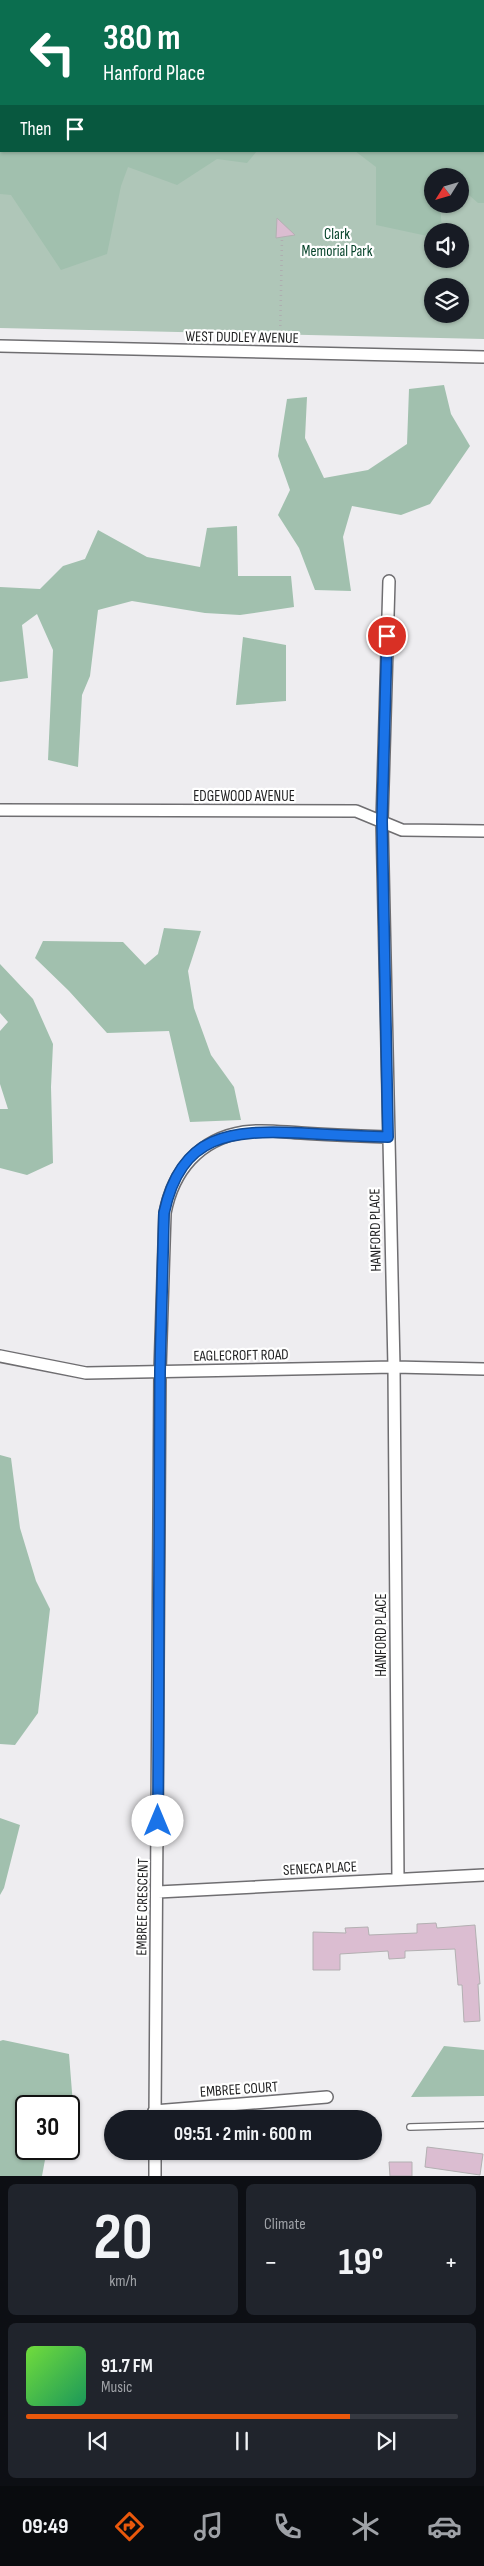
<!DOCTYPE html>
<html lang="en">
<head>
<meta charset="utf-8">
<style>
	body { margin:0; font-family:"Sofia Sans Condensed",sans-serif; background:#20242c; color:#f1f3f6; height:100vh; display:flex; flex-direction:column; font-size:19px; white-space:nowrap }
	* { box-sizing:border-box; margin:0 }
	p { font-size:16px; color:#9ea1a6 }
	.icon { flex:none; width:28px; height:28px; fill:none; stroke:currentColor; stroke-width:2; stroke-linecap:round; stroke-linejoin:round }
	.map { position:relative; height:2176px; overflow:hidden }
	.drawer { display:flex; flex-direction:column; gap:8px; padding:8px; background:#0d0f14; flex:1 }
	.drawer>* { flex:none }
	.hud { position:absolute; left:0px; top:0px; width:485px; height:152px; box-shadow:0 1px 4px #0004; background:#0b6e4f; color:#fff; overflow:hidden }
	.needle { width:32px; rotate:233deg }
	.tools { position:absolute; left:424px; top:168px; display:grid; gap:10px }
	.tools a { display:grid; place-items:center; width:45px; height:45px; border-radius:50%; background:#171b24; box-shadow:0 1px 4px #0004; font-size:25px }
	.speed { position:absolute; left:15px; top:2095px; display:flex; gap:10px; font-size:25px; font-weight:700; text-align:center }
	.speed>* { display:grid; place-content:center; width:65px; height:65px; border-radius:50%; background:#171b24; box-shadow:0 1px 4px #0004; line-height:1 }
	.speed .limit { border:2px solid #111; border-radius:8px; background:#fff; color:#111 }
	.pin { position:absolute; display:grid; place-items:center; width:42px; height:42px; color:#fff; margin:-21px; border:2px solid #fff; border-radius:50%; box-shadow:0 1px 5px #0007 }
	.me { position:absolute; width:55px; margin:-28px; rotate:0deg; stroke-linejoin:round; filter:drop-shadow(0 0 4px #0008) }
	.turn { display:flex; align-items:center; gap:18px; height:105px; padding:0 20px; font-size:22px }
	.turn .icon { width:65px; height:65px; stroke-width:2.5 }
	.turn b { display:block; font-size:35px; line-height:42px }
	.then { display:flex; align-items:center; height:48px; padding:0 20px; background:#0003; gap:10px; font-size:19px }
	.big { font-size:38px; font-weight:700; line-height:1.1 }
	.drawer .tile { flex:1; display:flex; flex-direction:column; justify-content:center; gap:8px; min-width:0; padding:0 18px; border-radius:8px; background:#20242c }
	.drawer .dial { align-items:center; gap:0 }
	.dial b { font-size:65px; line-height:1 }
	.song { display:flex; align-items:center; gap:15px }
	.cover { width:60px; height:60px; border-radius:8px; background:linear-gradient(135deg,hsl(100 70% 55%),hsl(150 70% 35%)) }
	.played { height:5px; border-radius:2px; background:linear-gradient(90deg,#ea580c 75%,#363941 75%) }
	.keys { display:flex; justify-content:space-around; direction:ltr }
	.heat { display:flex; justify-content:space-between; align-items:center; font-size:28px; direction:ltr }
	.drawer .tiles { flex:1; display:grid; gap:8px; grid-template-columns:1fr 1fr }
	.tile:last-child { grid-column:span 2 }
	.trip { position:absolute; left:104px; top:2110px; width:278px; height:50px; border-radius:25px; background:#171b24; box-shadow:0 1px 4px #0004; font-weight:700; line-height:50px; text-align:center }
	.menu { display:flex; height:80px; justify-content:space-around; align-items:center; background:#090b0e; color:#9ea1a6 }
	.menu .icon { width:35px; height:35px }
	.menu .selected { color:#ea580c }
	.menu b { font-size:22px; color:#f1f3f6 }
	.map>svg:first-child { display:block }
	.green { fill:#afc6b8; fill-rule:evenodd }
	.forest { fill:#a1c0ae }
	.building { fill:#dbbdd1; stroke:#b3b0b2 }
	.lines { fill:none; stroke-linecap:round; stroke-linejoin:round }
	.lane-casing { stroke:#6f6e71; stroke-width:8 }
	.street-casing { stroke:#6f6e71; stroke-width:14 }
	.path { stroke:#aeaeb0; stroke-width:2.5; stroke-dasharray:1 4; stroke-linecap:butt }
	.lane { stroke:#fff; stroke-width:5.5 }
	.street { stroke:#fff; stroke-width:11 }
	.route-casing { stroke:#114b97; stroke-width:12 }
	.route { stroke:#1a73e8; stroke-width:9 }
	.labels { text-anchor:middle; stroke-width:4.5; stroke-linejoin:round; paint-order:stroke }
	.park-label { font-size:15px; fill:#054229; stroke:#fff }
	.street-label { font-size:15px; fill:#232324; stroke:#fff }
</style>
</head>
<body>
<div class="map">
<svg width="484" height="2176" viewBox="0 0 484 2176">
	<rect width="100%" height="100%" fill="#eeedf0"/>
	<path class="green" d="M 21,0 L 432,0 L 433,1 L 22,1 Z
		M 484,64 L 484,339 L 0,328 L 0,125 L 1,151 L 484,151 ZM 432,176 L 460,176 L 460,204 L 432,204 ZM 432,231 L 460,231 L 460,259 L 432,259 ZM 432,286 L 460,286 L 460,314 L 432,314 Z"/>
	<path class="forest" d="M 484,64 L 484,203 L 478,203 L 460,187 L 460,176 L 432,176 L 432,204 L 440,204 L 442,231 L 432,231 L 432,237 L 376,225 L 376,167 L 355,151 L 484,151 Z
		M 0,125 L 1,151 L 257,151 L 247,163 L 217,159 L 177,185 L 128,167 L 121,186 L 107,254 L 61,270 L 11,195 L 0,194 Z
		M 444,385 L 451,414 L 470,446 L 430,504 L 401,515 L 352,506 L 343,537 L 351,591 L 315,590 L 299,548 L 278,515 L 290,490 L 278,456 L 287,399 L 307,397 L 305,438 L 324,478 L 368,470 L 407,444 L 409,389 Z
		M 237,526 L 238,576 L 291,576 L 294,607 L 240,615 L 205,613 L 132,601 L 98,610 L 90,676 L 82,695 L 78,767 L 48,760 L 53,650 L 37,614 L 22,625 L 28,678 L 0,682 L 0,587 L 40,589 L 63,566 L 85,559 L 98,530 L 147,557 L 200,567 L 207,528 Z
		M 243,637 L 286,645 L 286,701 L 236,705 Z
		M 164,928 L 201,931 L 188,971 L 194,1008 L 211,1055 L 234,1087 L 241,1120 L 190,1122 L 169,1031 L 107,1033 L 69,991 L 35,958 L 43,941 L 123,942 L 145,965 L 158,954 Z
		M 0,964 L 33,999 L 53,1044 L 51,1087 L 53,1163 L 27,1175 L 0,1168 L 0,1109 L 8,1109 L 0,1084 L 0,1031 L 8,1022 L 0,1013 Z
		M 0,1455 L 11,1458 L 20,1528 L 36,1581 L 50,1609 L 38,1713 L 15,1745 L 0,1744 Z
		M 0,1818 L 20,1825 L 4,1888 L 0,1895 Z
		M 3,2040 L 69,2054 L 73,2105 L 26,2106 L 26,2149 L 47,2149 L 42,2176 L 0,2176 L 0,2041 Z
		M 444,2046 L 484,2050 L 484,2096 L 411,2097 Z"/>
	<path class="building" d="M 277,218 L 295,235 L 276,238 Z
		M 436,1923 L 437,1928 L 475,1925 L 480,1984 L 478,1984 L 480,2021 L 464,2022 L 462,1985 L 458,1985 L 455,1949 L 405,1951 L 405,1958 L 389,1959 L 388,1951 L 340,1954 L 340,1970 L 313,1970 L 313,1932 L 346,1933 L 345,1928 L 368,1927 L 369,1935 L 417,1933 L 417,1924 Z
		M 427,2147 L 483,2154 L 480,2175 L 425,2167 Z
		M 389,2162 L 412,2162 L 412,2176 L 390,2176 Z"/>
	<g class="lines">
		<defs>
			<path id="lane" d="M 410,2127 L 484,2125"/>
			<path id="street" d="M 453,0 L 455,1
				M 0,346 L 484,357
				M 389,581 L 382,821 L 394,1367 L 398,1879
				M 0,810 L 356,811 L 402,830 L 484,831
				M 0,1356 L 86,1373 L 394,1367 L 484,1369
				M 158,1892 L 484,1875
				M 154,2111 L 327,2097
				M 155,2119 L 160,1371 L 165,1213 C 173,1171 199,1139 244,1132 C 262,1129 282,1132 301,1133 C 330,1135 359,1136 388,1137
				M 155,2151 L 155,2176"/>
		</defs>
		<use href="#lane" class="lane-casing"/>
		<use href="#street" class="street-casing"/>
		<path class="path" d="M 280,341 L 282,239"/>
		<use href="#lane" class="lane"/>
		<use href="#street" class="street"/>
	</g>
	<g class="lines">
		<defs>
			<path id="route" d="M 158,1821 L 160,1371 L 164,1213 C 181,1133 231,1130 301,1133 C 330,1135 359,1136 388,1137 L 382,821 L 387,636"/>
		</defs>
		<use href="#route" class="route-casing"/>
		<use href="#route" class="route"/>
	</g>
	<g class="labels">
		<g class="park-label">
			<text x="337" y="239">Clark<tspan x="337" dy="17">Memorial Park</tspan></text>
		</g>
		<g class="street-label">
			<text transform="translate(242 337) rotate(1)" y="5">WEST DUDLEY AVENUE</text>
			<text x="244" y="801">EDGEWOOD AVENUE</text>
			<text transform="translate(375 1230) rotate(-91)" y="5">HANFORD PLACE</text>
			<text transform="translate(241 1355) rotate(-1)" y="5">EAGLECROFT ROAD</text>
			<text transform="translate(381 1635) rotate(-90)" y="5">HANFORD PLACE</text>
			<text transform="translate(320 1868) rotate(-3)" y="5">SENECA PLACE</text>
			<text transform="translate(142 1907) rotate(-89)" y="5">EMBREE CRESCENT</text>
			<text transform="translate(239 2089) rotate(-4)" y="5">EMBREE COURT</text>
		</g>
	</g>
</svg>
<div class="tools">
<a><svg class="needle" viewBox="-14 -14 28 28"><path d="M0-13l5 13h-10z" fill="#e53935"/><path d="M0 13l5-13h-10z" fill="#9ea1a6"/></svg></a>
<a><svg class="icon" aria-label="sound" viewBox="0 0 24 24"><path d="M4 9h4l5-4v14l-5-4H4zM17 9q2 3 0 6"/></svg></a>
<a><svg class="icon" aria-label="layers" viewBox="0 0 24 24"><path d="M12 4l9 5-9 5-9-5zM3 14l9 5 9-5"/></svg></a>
</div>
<div class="speed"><div class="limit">30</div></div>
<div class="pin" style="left:387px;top:636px;background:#d93025"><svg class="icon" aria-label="arrive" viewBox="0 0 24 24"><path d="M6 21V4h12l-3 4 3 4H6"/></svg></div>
<svg class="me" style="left:158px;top:1821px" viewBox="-20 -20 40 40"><circle r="19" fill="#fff"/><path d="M0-13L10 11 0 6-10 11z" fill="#1a73e8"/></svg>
<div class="trip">09:51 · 2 min · 600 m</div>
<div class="hud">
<div class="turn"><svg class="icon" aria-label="left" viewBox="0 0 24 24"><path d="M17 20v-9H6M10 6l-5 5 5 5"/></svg><div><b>380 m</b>Hanford Place</div></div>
<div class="then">Then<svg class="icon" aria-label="arrive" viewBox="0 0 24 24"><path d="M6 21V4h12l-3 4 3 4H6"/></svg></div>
</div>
</div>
<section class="drawer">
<div class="tiles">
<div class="tile dial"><b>20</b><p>km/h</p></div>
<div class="tile"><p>Climate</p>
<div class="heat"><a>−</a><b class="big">19°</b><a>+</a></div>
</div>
<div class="tile">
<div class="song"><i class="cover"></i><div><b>91.7 FM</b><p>Music</p></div></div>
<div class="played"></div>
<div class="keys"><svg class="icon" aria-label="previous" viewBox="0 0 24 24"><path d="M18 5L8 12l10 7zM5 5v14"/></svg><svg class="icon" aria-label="pause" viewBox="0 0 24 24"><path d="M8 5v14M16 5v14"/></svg><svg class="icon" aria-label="next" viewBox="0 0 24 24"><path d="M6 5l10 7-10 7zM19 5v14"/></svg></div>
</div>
</div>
</section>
<nav class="menu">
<b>09:49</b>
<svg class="icon selected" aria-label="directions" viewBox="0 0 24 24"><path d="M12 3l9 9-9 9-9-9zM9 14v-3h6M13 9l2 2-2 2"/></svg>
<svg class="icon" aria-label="music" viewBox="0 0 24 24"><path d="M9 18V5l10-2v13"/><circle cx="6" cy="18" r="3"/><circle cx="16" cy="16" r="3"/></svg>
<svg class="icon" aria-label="phone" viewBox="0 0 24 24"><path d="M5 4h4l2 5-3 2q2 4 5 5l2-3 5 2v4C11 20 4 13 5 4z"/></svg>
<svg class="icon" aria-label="climate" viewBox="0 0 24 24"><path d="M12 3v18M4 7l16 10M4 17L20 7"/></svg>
<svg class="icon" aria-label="car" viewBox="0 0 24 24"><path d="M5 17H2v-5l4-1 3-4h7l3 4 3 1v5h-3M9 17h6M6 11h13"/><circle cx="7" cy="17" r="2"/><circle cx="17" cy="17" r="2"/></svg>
</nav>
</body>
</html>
